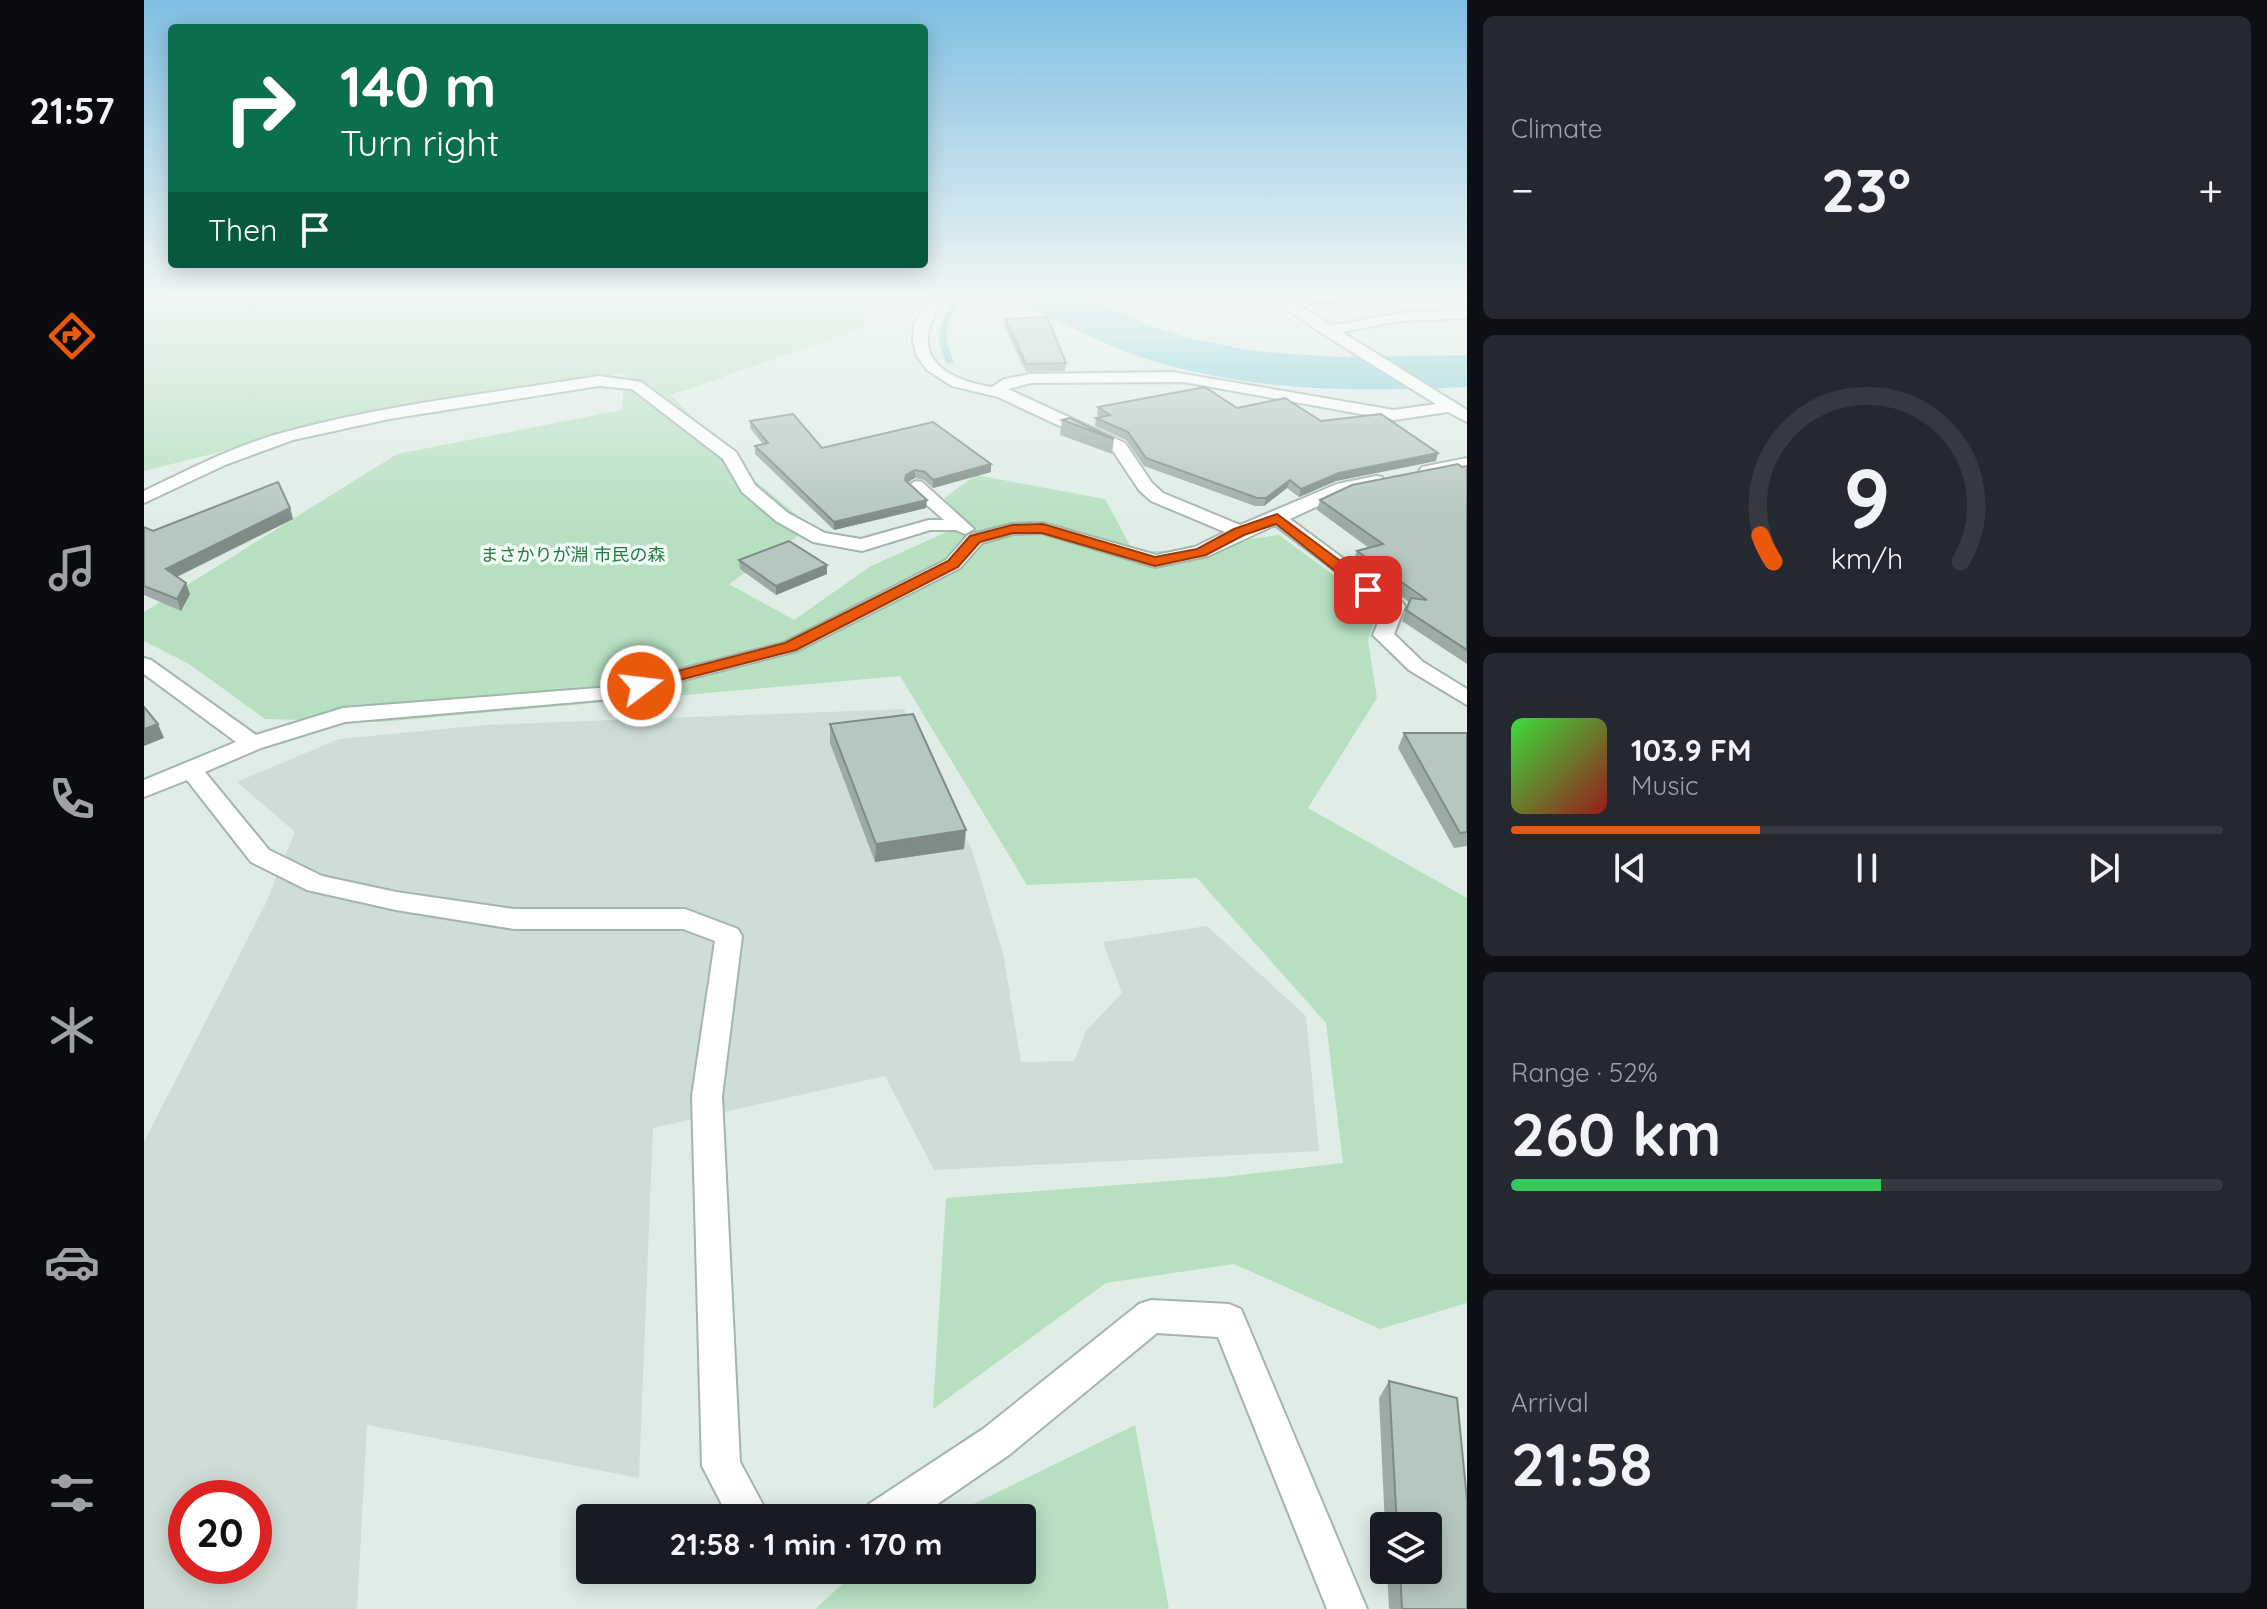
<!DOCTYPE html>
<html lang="en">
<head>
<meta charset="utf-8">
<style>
	body { margin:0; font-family:Quicksand,"Noto Sans JP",sans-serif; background:#242831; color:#f1f3f6; height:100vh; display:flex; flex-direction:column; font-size:30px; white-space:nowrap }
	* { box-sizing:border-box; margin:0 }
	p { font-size:26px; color:#9ea1a6 }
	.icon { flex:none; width:44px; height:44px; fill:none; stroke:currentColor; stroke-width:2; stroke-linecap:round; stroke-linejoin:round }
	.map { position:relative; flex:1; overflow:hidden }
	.side { display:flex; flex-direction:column; gap:16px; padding:16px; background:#0d0f14; width:800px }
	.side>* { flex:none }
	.hud { position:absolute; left:24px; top:24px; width:760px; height:244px; border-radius:8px; box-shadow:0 4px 20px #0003; background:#0b6e4f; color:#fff; overflow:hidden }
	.fabs { position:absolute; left:1226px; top:1512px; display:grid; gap:16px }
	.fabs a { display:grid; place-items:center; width:72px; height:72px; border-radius:8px; background:#171b24; box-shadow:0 4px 20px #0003; font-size:40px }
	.speed { position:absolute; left:24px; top:1480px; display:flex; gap:16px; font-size:40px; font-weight:700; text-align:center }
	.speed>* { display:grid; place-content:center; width:104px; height:104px; border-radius:50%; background:#171b24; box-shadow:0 4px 20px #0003; line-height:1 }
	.speed .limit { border:12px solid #d22; background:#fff; color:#111 }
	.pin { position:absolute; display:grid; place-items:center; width:68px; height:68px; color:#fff; margin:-34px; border-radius:16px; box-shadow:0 4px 12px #0006 }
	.me { position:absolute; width:88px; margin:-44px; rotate:75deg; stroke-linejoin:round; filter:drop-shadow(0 0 6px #0008) }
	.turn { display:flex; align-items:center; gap:28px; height:168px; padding:0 40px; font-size:36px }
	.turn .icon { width:104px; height:104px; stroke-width:2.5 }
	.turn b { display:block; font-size:56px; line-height:68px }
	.then { display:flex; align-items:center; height:76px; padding:0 40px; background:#0003; gap:16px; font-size:30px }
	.big { font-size:60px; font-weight:700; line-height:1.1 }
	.side .widget { flex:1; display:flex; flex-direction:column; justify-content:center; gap:12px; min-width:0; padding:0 28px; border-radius:12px; background:#242831 }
	.side .dial { align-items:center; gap:0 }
	.dial svg { height:208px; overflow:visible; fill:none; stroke:#363941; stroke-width:7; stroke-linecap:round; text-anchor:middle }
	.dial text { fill:#f1f3f6; stroke:none }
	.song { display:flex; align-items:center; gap:24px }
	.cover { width:96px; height:96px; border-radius:12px; background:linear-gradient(135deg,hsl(120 70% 55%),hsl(0 70% 35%)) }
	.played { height:8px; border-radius:4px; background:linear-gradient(90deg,#ea580c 35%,#363941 35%) }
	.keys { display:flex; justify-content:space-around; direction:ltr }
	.heat { display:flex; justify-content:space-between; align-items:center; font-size:44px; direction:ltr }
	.charge { height:12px; border-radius:6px; background:linear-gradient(90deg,#34c759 52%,#363941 0) }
	.trip { position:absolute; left:432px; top:1504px; width:460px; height:80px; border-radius:8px; background:#171b24; box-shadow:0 4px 20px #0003; font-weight:700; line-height:80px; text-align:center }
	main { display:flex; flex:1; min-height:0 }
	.dock { display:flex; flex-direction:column; width:144px; justify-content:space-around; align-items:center; background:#090b0e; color:#9ea1a6 }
	.dock .icon { width:56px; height:56px }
	.dock .current { color:#ea580c }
	.dock b { font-size:36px; color:#f1f3f6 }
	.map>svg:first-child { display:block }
	.built { fill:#ceddd6; fill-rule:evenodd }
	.green { fill:#b7e0c1 }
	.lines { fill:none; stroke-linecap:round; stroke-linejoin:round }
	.stream { fill:#82ccd8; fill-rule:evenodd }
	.river { fill:#82ccd8; fill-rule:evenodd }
	.minor-casing { stroke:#a2b5ae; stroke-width:4 }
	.minor { fill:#fff; fill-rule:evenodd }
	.wall { fill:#9caca5 }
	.shaded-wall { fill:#7f8c86 }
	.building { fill:#b5c8c0; stroke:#7f8c86; stroke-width:2 }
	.route { fill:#ea580c; stroke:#983908; stroke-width:2 }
	.labels { text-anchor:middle; stroke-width:7; stroke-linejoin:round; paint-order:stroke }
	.far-park-label { font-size:18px; fill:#257a45; stroke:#f1f9f5 }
</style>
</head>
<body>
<main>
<nav class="dock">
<b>21:57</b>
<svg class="icon current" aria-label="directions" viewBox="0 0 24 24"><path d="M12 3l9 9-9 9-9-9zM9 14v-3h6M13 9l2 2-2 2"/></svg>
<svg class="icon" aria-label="music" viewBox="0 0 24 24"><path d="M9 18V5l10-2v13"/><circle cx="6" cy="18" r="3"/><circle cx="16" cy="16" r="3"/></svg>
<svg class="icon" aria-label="phone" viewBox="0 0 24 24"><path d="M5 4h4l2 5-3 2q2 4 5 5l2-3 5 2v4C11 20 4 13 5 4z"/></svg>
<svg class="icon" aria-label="climate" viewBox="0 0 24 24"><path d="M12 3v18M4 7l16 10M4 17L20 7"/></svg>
<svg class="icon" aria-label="car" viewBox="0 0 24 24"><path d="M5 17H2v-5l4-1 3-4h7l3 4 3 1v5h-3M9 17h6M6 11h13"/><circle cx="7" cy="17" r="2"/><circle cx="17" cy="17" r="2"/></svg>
<svg class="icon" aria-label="filters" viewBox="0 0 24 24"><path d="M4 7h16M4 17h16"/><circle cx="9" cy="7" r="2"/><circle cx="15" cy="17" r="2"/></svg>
</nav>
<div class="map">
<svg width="1323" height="1609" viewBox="0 0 1323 1609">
	<rect width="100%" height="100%" fill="#e0ede7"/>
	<path class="built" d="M 760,709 L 828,850 L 859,953 L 877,1062 L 930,1061 L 942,1031 L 978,993 L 959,942 L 1063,926 L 1162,1016 L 1175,1151 L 790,1170 L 741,1076 L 509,1128 L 495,1478 L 223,1425 L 213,1609 L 0,1609 L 0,1142 L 121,905 L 151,832 L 93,782 L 195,739 L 341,725 ZM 42,1498 L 110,1498 L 110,1566 L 42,1566 Z"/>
	<path class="green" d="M 0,298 L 719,298 L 721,327 L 527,395 L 600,472 L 667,527 L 585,584 L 650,620 L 727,566 L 823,523 L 800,498 L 832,475 L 961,499 L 989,551 L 1021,551 L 1135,535 L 1234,608 L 1224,641 L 1233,698 L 1164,808 L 1323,898 L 1323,1303 L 1236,1329 L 1090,1264 L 962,1283 L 789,1409 L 802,1198 L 1079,1177 L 1199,1163 L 1182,1023 L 1053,878 L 883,885 L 756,676 L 236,722 L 121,719 L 45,664 L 0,641 L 0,612 L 253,454 L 478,410 L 481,373 L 228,414 L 0,471 Z
		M 991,1425 L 1025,1609 L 671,1609 L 714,1570 L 878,1570 L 878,1518 L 801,1518 Z"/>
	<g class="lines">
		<path class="stream" d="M 813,298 L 821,298 C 802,322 796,332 810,361 L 806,364 L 803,363 C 789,337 795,320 813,298 Z"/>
		<path class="river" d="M 879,298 L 944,298 L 1004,325 L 1044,338 L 1110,351 L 1195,357 L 1323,355 L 1323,387 C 1217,392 1112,392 1009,361 C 965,348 927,326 886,308 Z"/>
		<defs>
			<path id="minor" d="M 787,298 L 801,298 C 763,350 792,378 848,387 L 860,379 L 887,374 L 1028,372 L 1250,410 L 1292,404 L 1179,334 L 1128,298 L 1143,298 L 1188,326 L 1255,313 L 1323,310 L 1323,318 L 1255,321 L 1198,332 L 1323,410 L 1323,422 L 1304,412 L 1250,420 L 1040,382 L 887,383 L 864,389 L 981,443 L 1008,483 L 1019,493 L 1096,525 L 1193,484 L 1232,476 L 1238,477 L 1241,481 L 1238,485 L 1204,492 L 1146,519 L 1258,602 L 1261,606 L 1250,634 L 1279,662 L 1323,689 L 1323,705 L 1265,670 L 1229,635 L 1240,608 L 1131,525 L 1064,556 L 1011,567 L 898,533 L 869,534 L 838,543 L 816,568 L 653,651 L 467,699 L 201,722 L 117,748 L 61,772 L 125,850 L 178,876 L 252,892 L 370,909 L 541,909 L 594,929 L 598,936 L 578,1096 L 596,1462 L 626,1518 L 585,1518 L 558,1466 L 548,1096 L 571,941 L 539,929 L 370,929 L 252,910 L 163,890 L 107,862 L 43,780 L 0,797 L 0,780 L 92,742 L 0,674 L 0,658 L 7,660 L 112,735 L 199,708 L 467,687 L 639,643 L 802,560 L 824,535 L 868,524 L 899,523 L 1012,555 L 1051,547 L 1081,532 L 1007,501 L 995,490 L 969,451 L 854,397 L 808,386 L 783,370 L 773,356 L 769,342 L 770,325 Z
				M 455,376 L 497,382 L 592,452 L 611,485 L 644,513 L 681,533 L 717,539 L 785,520 L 800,520 L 766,490 L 763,486 L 772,481 L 778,482 L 830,529 L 821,534 L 812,530 L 786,530 L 718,551 L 669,542 L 632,521 L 598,492 L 579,459 L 488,389 L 455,386 L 245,419 L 149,440 L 81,465 L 0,503 L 0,491 C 46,469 92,445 141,432 C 243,404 350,393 455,376 Z
				M 1323,458 L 1323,468 L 1284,476 L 1275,471 L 1278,467 Z
				M 1007,1300 L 1085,1304 L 1097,1309 L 1223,1609 L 1183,1609 L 1074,1337 L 1013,1333 L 865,1455 L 773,1518 L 720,1518 L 725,1504 L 839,1429 L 995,1304 Z"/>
		</defs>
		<use href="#minor" class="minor-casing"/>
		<use href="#minor" class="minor"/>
	</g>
	<path class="wall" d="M 1145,298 L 1233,298 L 1168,306 Z
		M 861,319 L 922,363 L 921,371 L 882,372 L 860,326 Z
		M 954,407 L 1093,408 L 1177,421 L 1292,461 L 1192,481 L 1155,497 L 1143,488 L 1120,506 L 1111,506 L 1000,466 L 982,440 L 951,426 L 952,418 L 956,417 L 953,415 Z
		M 918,420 L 970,439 L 968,454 L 916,435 Z
		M 606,421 L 678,448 L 847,464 L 847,472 L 789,488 L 780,480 L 771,478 L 764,482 L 782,508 L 690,530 L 611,454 L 611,446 L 619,444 L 606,428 Z
		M 1323,466 L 1323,664 L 1258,621 L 1265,602 L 1209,561 L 1213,551 L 1225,548 L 1173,510 L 1176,500 Z
		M 146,508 L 149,519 L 33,577 L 46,594 L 37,611 L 0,595 L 0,527 L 9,531 Z
		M 595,560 L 683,574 L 632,595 L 596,569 Z
		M 686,724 L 820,849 L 731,862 L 686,743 Z
		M 1260,733 L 1323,733 L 1323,846 L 1310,848 L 1254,748 Z
		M 1245,1381 L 1323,1609 L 1245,1609 L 1243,1570 L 1284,1570 L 1284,1526 L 1241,1526 L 1235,1398 Z"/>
	<path class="shaded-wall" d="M 1181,298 L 1233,298 L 1168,306 L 1170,299 Z
		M 1294,453 L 1292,461 L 1192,481 L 1155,497 L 1157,489 L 1195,473 Z
		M 847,464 L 847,472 L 789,488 L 789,480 Z
		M 771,470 L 771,478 L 762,483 L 761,488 L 762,475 Z
		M 1146,480 L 1143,488 L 1120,506 L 1122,498 Z
		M 783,500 L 782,508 L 690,530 L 690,522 Z
		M 146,508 L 149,519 L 26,580 L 22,569 Z
		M 683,565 L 683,574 L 632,595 L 632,586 Z
		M 42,583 L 46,594 L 37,611 L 33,599 Z
		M 14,724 L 20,738 L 0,746 L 0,729 Z
		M 822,830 L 820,849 L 731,862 L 732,844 Z"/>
	<path class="building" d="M 903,317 L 922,363 L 882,364 L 861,319 Z
		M 1061,387 L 1093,408 L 1141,398 L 1177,421 L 1237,414 L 1294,453 L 1195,473 L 1157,489 L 1146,480 L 1122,498 L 1113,498 L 1002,458 L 984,432 L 952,418 L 966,415 L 954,407 Z
		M 649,414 L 678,448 L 789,422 L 847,464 L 789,480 L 781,472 L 771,470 L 762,475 L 761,480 L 783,500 L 690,522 L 611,446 L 624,443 L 606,421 Z
		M 926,418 L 970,439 L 918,420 Z
		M 1314,464 L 1318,467 L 1323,466 L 1323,650 L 1262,610 L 1267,598 L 1283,600 L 1213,551 L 1239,544 L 1176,500 L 1208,485 Z
		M 134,482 L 146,508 L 22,569 L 42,583 L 33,599 L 0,586 L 0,527 L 9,531 Z
		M 645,541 L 683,565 L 632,586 L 595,560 Z
		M 0,707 L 14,724 L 0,729 Z
		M 769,714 L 822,830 L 732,844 L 686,724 Z
		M 1260,733 L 1323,733 L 1323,832 L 1316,833 Z
		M 1245,1381 L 1313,1398 L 1323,1500 L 1323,1609 L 1258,1609 L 1256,1570 L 1284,1570 L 1284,1526 L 1253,1526 Z"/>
	<linearGradient id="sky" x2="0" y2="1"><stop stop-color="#7fbee2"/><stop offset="0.57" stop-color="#f1f7f4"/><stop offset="1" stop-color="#f1f7f4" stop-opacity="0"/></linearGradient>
	<rect width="1323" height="523" fill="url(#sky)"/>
	<path class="route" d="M 1133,514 L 1230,586 L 1230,593 L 1219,593 L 1132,524 L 1100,535 L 1062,555 L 1011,566 L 898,533 L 869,533 L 836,542 L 814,567 L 652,650 L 497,690 L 489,686 L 491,682 L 641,643 L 804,561 L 826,536 L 868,525 L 899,524 L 1011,557 L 1053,549 L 1090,529 Z"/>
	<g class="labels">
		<g class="far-park-label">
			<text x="429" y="561">まさかりが淵 市民の森</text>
		</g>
	</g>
</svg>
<div class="fabs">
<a><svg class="icon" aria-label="layers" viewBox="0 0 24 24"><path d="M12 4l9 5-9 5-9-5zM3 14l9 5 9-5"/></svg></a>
</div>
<div class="speed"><div class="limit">20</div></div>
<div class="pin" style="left:1224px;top:590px;background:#d93025"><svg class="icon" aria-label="arrive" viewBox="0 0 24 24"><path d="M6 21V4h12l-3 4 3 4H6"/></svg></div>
<svg class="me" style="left:497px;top:686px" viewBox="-20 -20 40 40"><circle r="17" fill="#ea580c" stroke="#fff" stroke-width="3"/><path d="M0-11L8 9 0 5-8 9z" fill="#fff"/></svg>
<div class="trip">21:58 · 1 min · 170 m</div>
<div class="hud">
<div class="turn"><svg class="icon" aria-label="right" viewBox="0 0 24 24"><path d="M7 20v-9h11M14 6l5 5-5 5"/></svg><div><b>140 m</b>Turn right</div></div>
<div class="then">Then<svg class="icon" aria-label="arrive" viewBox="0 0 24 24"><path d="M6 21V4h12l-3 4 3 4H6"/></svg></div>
</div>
</div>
<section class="side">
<div class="widget"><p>Climate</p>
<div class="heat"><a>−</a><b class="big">23°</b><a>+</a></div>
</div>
<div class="widget dial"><svg viewBox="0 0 100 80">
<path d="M14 69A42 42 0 1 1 86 69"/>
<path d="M14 69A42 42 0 0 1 9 59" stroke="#ea580c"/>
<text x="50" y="56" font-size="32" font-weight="700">9</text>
<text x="50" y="72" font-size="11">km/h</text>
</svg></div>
<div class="widget">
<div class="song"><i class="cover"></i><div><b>103.9 FM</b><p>Music</p></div></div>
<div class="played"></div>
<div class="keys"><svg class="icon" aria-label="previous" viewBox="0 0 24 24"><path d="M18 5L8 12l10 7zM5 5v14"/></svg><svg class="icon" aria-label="pause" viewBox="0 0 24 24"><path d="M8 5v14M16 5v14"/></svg><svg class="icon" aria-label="next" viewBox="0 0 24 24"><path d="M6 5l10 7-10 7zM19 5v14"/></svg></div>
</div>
<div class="widget"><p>Range · 52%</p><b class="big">260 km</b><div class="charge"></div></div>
<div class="widget"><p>Arrival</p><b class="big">21:58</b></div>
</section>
</main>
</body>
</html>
